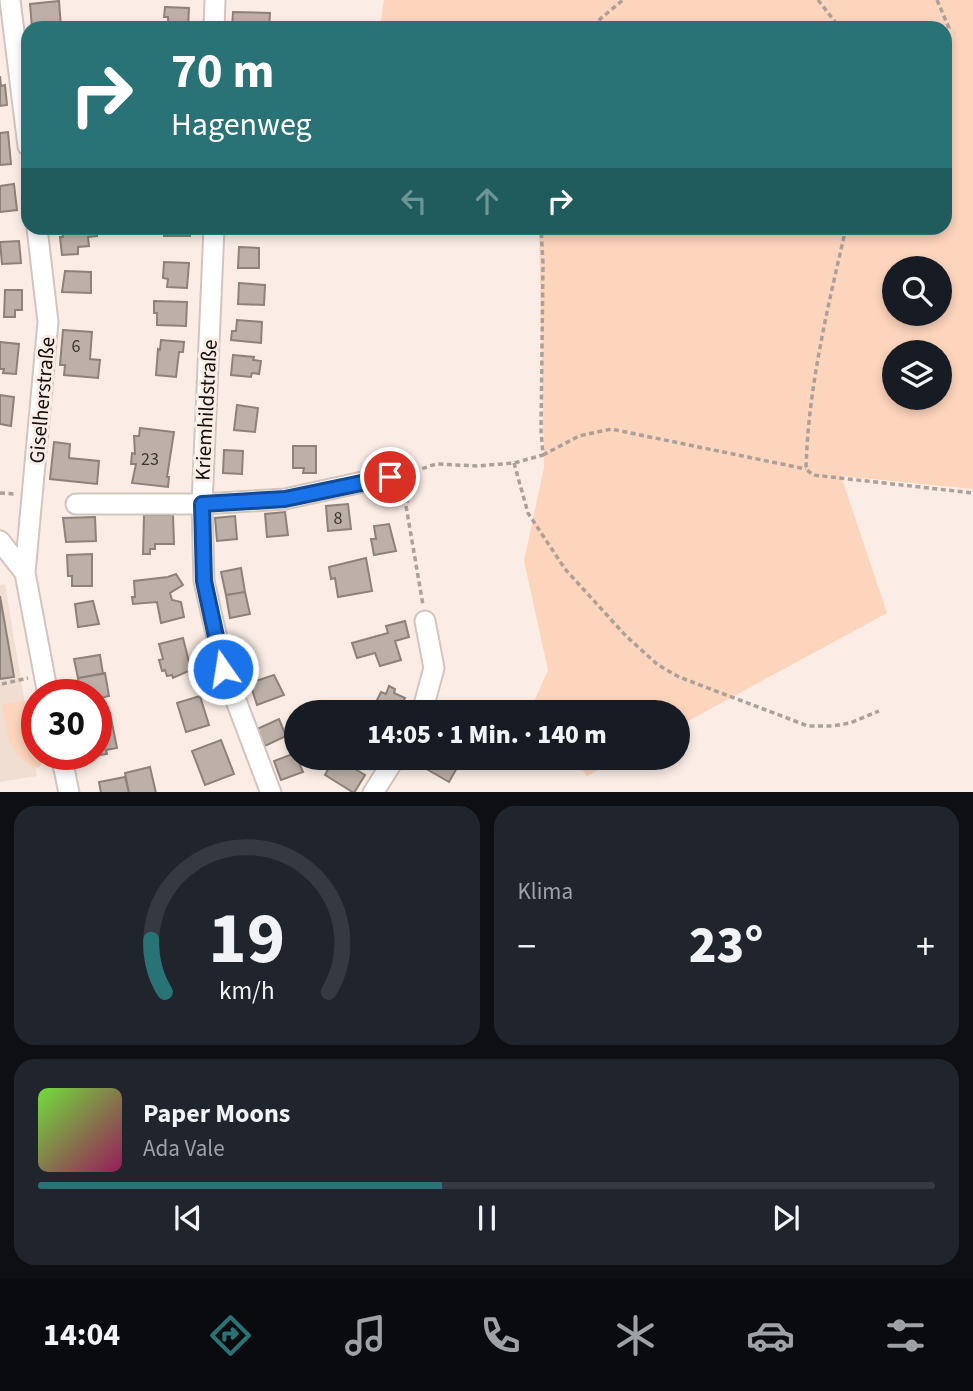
<!DOCTYPE html>
<html lang="de">
<head>
<meta charset="utf-8">
<style>
	body { margin:0; font-family:"Source Sans 3",sans-serif; background:#20242c; color:#f1f3f6; height:100vh; display:flex; flex-direction:column; font-size:26px; white-space:nowrap }
	* { box-sizing:border-box; margin:0 }
	p { font-size:23px; color:#9ea1a6 }
	.icon { flex:none; width:38px; height:38px; fill:none; stroke:currentColor; stroke-width:2; stroke-linecap:round; stroke-linejoin:round }
	.map { position:relative; height:792px; overflow:hidden }
	.drawer { display:flex; flex-direction:column; gap:14px; padding:14px; background:#0d0f14; flex:1 }
	.drawer>* { flex:none }
	.hud { position:absolute; left:21px; top:21px; width:931px; height:214px; border-radius:21px; box-shadow:0 4px 10px #0003; background:#297376; color:#fff; overflow:hidden }
	.fabs { position:absolute; left:882px; top:256px; display:grid; gap:14px }
	.fabs a { display:grid; place-items:center; width:70px; height:70px; border-radius:50%; background:#171b24; box-shadow:0 4px 10px #0003; font-size:35px }
	.speed { position:absolute; left:21px; top:679px; display:flex; gap:14px; font-size:35px; font-weight:700; text-align:center }
	.speed>* { display:grid; place-content:center; width:91px; height:91px; border-radius:50%; background:#171b24; box-shadow:0 4px 10px #0003; line-height:1 }
	.speed .limit { border:10px solid #d22; background:#fff; color:#111 }
	.pin { position:absolute; display:grid; place-items:center; width:60px; height:60px; color:#fff; margin:-30px; border:4px solid #fff; border-radius:50%; box-shadow:0 2px 7px #0007 }
	.me { position:absolute; width:77px; margin:-38px; rotate:347deg; stroke-linejoin:round; filter:drop-shadow(0 0 5px #0008) }
	.turn { display:flex; align-items:center; gap:24px; height:147px; padding:0 35px; font-size:32px }
	.turn .icon { width:91px; height:91px; stroke-width:2.5 }
	.turn b { display:block; font-size:49px; line-height:60px }
	.lanes { display:flex; align-items:center; height:66px; padding:0 35px; background:#0003; justify-content:center; gap:35px; direction:ltr }
	.lanes .off { opacity:.35 }
	.big { font-size:52px; font-weight:800; line-height:1.1 }
	.drawer .card { flex:1; display:flex; flex-direction:column; justify-content:center; gap:10px; min-width:0; padding:0 24px; border-radius:21px; background:#20242c }
	.drawer .dial { align-items:center; gap:0 }
	.dial svg { height:182px; overflow:visible; fill:none; stroke:#363941; stroke-width:7; stroke-linecap:round; text-anchor:middle }
	.dial text { fill:#f1f3f6; stroke:none }
	.song { display:flex; align-items:center; gap:21px }
	.cover { width:84px; height:84px; border-radius:10px; background:linear-gradient(135deg,hsl(100 70% 55%),hsl(330 70% 35%)) }
	.played { height:7px; border-radius:4px; background:linear-gradient(90deg,#297376 45%,#363941 45%) }
	.keys { display:flex; justify-content:space-around; direction:ltr }
	.heat { display:flex; justify-content:space-between; align-items:center; font-size:38px; direction:ltr }
	.drawer .tiles { flex:1; display:grid; gap:14px; grid-template-columns:1fr 1fr }
	.card:last-child { grid-column:span 2 }
	.trip { position:absolute; left:284px; top:700px; width:406px; height:70px; border-radius:35px; background:#171b24; box-shadow:0 4px 10px #0003; font-weight:800; line-height:70px; text-align:center }
	.menu { display:flex; height:112px; justify-content:space-around; align-items:center; background:#090b0e; color:#9ea1a6 }
	.menu .icon { width:49px; height:49px }
	.menu .active { color:#297376 }
	.menu b { font-size:32px; color:#f1f3f6 }
	.map>svg:first-child { display:block }
	.built { fill:#f1ded2 }
	.green { fill:#fdd4bc; fill-rule:evenodd }
	.building { fill:#bdb0a9; stroke:#8d817a; stroke-width:2 }
	.lines { fill:none; stroke-linecap:round; stroke-linejoin:round }
	.minor-casing { stroke:#d2c5be; stroke-width:23 }
	.path { stroke:#aba09a; stroke-width:3.5; stroke-dasharray:5 3.5; stroke-linecap:butt }
	.minor { stroke:#fff; stroke-width:19 }
	.route-casing { stroke:#114b97; stroke-width:18 }
	.route { stroke:#1a73e8; stroke-width:12 }
	.labels { text-anchor:middle; stroke-width:6; stroke-linejoin:round; paint-order:stroke }
	.number-label { font-size:18px; fill:#3c3632 }
	.street-label { font-size:21px; fill:#110d0a; stroke:#fbede6 }
</style>
</head>
<body>
<div class="map">
<svg width="973" height="793" viewBox="0 0 973 793">
	<rect width="100%" height="100%" fill="#fbede6"/>
	<path class="built" d="M 5,584 L 37,776 L 0,782 L 0,585 Z"/>
	<path class="green" d="M 384,0 L 973,0 L 973,489 L 841,476 L 887,613 L 677,727 L 677,712 L 537,712 L 532,706 L 548,670 L 524,561 L 544,468 L 539,228 L 945,228 L 945,28 L 380,28 ZM 894,268 L 940,268 L 940,313 L 894,313 ZM 894,352 L 940,352 L 940,397 L 894,397 Z
		M 29,700 L 32,702 L 37,731 L 37,754 L 41,754 L 42,763 L 39,768 C 8,758 8,736 2,707 L 5,704 Z
		M 573,758 L 621,758 L 587,776 Z"/>
	<path class="building" d="M 59,1 L 61,27 L 32,28 L 30,4 Z
		M 165,7 L 189,8 L 188,28 L 168,28 L 168,17 L 164,17 Z
		M 233,12 L 270,13 L 269,28 L 232,28 Z
		M 0,76 L 1,86 L 5,85 L 7,105 L 0,106 Z
		M 8,132 L 11,164 L 0,165 L 0,133 Z
		M 14,184 L 17,210 L 0,212 L 0,186 Z
		M 62,228 L 97,228 L 97,236 L 88,237 L 89,246 L 78,247 L 78,254 L 62,255 L 60,237 L 63,237 Z
		M 164,228 L 190,228 L 190,236 L 164,236 Z
		M 235,228 L 259,228 L 259,232 L 235,233 Z
		M 19,241 L 21,263 L 2,264 L 0,242 Z
		M 239,247 L 259,248 L 259,268 L 238,268 Z
		M 164,262 L 189,263 L 187,288 L 167,287 L 168,279 L 163,278 Z
		M 65,271 L 91,272 L 91,293 L 62,292 Z
		M 239,283 L 265,285 L 264,305 L 238,304 Z
		M 5,290 L 22,290 L 22,310 L 15,310 L 15,317 L 4,317 Z
		M 154,301 L 187,302 L 186,326 L 157,325 L 157,313 L 154,313 Z
		M 237,320 L 262,322 L 261,343 L 231,340 L 232,331 L 236,331 Z
		M 63,330 L 92,332 L 90,359 L 100,360 L 98,378 L 64,375 L 65,365 L 60,365 Z
		M 161,340 L 184,342 L 183,352 L 179,352 L 176,377 L 156,375 L 158,349 L 160,350 Z
		M 0,342 L 19,344 L 16,374 L 3,373 L 4,369 L 0,369 Z
		M 233,355 L 254,357 L 253,360 L 261,361 L 259,374 L 252,373 L 251,377 L 231,375 Z
		M 0,395 L 14,397 L 11,426 L 0,424 Z
		M 237,405 L 258,408 L 255,432 L 234,430 Z
		M 140,428 L 174,432 L 167,477 L 169,477 L 168,487 L 132,483 L 136,464 L 131,464 L 132,453 L 135,454 L 134,436 L 139,436 Z
		M 54,442 L 70,444 L 69,458 L 99,461 L 97,484 L 50,479 Z
		M 293,446 L 316,446 L 316,473 L 303,473 L 304,468 L 293,468 Z
		M 224,450 L 243,451 L 242,474 L 223,473 Z
		M 348,504 L 351,529 L 328,531 L 326,506 Z
		M 285,512 L 288,535 L 267,537 L 265,514 Z
		M 144,515 L 173,515 L 174,544 L 155,544 L 155,549 L 150,549 L 150,554 L 143,554 Z
		M 235,516 L 237,539 L 217,541 L 215,518 Z
		M 95,517 L 96,541 L 66,542 L 63,518 Z
		M 389,524 L 396,551 L 374,555 L 371,539 L 376,539 L 374,526 Z
		M 92,554 L 92,586 L 72,586 L 72,576 L 68,576 L 67,555 Z
		M 366,558 L 372,591 L 338,597 L 335,578 L 331,579 L 329,567 Z
		M 241,568 L 245,592 L 226,595 L 221,572 Z
		M 176,574 L 183,585 L 170,593 L 172,600 L 181,602 L 184,617 L 161,623 L 157,602 L 133,604 L 132,597 L 135,597 L 134,581 L 168,577 Z
		M 245,592 L 250,614 L 230,618 L 226,595 Z
		M 0,596 L 14,677 L 0,679 Z
		M 93,601 L 99,624 L 78,627 L 75,604 Z
		M 405,621 L 409,637 L 395,641 L 401,660 L 380,666 L 375,653 L 357,658 L 352,643 L 388,633 L 386,626 Z
		M 183,638 L 191,670 L 173,678 L 172,675 L 167,676 L 165,670 L 162,671 L 159,660 L 163,659 L 159,644 Z
		M 100,655 L 103,674 L 78,678 L 74,659 Z
		M 105,673 L 109,696 L 96,699 L 96,695 L 80,695 L 78,678 Z
		M 274,675 L 284,695 L 257,705 L 250,683 Z
		M 389,686 L 395,689 L 394,693 L 405,698 L 398,712 L 371,712 L 381,692 L 386,694 Z
		M 200,696 L 209,725 L 186,732 L 177,703 Z
		M 110,713 L 117,748 L 106,750 L 107,754 L 88,757 L 87,754 L 96,754 L 96,716 Z
		M 279,719 L 286,736 L 265,746 L 257,729 Z
		M 221,740 L 234,774 L 205,785 L 192,751 Z
		M 295,753 L 303,772 L 281,780 L 274,761 Z
		M 419,758 L 461,758 L 462,759 L 449,782 L 416,763 Z
		M 507,758 L 528,758 L 520,768 Z
		M 345,763 L 365,775 L 354,793 L 325,775 L 331,764 L 341,769 Z
		M 150,767 L 156,793 L 129,793 L 125,773 Z
		M 125,777 L 129,793 L 101,793 L 99,782 Z"/>
	<g class="lines">
		<defs>
			<path id="minor" d="M 10,0 L 28,146
				M 214,28 L 215,0
				M 214,228 L 202,504 L 204,581 L 224,669 L 271,793
				M 76,504 L 202,504 L 285,499 L 390,476
				M 0,541 L 25,573 L 48,695
				M 25,573 L 48,322 L 37,228
				M 422,712 L 434,668 L 425,621
				M 61,754 L 69,793
				M 373,793 L 395,758"/>
		</defs>
		<use href="#minor" class="minor-casing"/>
		<path class="path" d="M 818,0 L 840,28
			M 937,0 L 949,28 L 945,34
			M 595,28 L 600,19 L 623,0
			M 846,228 C 828,306 808,388 806,469 L 813,475 L 973,493
			M 543,455 L 579,436 L 611,429 L 806,469
			M 514,463 L 528,513 L 565,569 L 626,636 L 658,665 L 679,677 L 808,726 L 832,726 L 850,723 L 879,711
			M 414,473 L 406,506 L 423,605
			M 406,474 L 436,464 L 477,466 L 514,463 L 543,455 L 541,431 L 543,263 L 541,228
			M 0,493 L 15,494
			M 2,684 L 28,678"/>
		<use href="#minor" class="minor"/>
	</g>
	<g class="lines">
		<defs>
			<path id="route" d="M 223,669 L 204,581 L 202,504 L 285,499 L 390,477"/>
		</defs>
		<use href="#route" class="route-casing"/>
		<use href="#route" class="route"/>
	</g>
	<g class="labels">
		<g class="number-label">
			<text x="76" y="352">6</text>
			<text x="150" y="465">23</text>
			<text x="338" y="524">8</text>
		</g>
		<g class="street-label">
			<text transform="translate(42 400) rotate(-85)" y="7">Giselherstraße</text>
			<text transform="translate(206 410) rotate(-87)" y="7">Kriemhildstraße</text>
		</g>
	</g>
</svg>
<div class="fabs">
<a><svg class="icon" aria-label="search" viewBox="0 0 24 24"><circle cx="10" cy="10" r="6"/><path d="M15 15l6 6"/></svg></a>
<a><svg class="icon" aria-label="layers" viewBox="0 0 24 24"><path d="M12 4l9 5-9 5-9-5zM3 14l9 5 9-5"/></svg></a>
</div>
<div class="speed"><div class="limit">30</div></div>
<div class="pin" style="left:390px;top:477px;background:#d93025"><svg class="icon" aria-label="arrive" viewBox="0 0 24 24"><path d="M6 21V4h12l-3 4 3 4H6"/></svg></div>
<svg class="me" style="left:223px;top:669px" viewBox="-20 -20 40 40"><circle r="17" fill="#1a73e8" stroke="#fff" stroke-width="3"/><path d="M0-11L8 9 0 5-8 9z" fill="#fff"/></svg>
<div class="trip">14:05 · 1 Min. · 140 m</div>
<div class="hud">
<div class="turn"><svg class="icon" aria-label="right" viewBox="0 0 24 24"><path d="M7 20v-9h11M14 6l5 5-5 5"/></svg><div><b>70 m</b>Hagenweg</div></div>
<div class="lanes"><svg class="icon off" aria-label="left" viewBox="0 0 24 24"><path d="M17 20v-9H6M10 6l-5 5 5 5"/></svg><svg class="icon off" aria-label="ahead" viewBox="0 0 24 24"><path d="M12 20V5M6 11l6-6 6 6"/></svg><svg class="icon" aria-label="right" viewBox="0 0 24 24"><path d="M7 20v-9h11M14 6l5 5-5 5"/></svg></div>
</div>
</div>
<section class="drawer">
<div class="tiles">
<div class="card dial"><svg viewBox="0 0 100 80">
<path d="M14 69A42 42 0 1 1 86 69"/>
<path d="M14 69A42 42 0 0 1 8 46" stroke="#297376"/>
<text x="50" y="56" font-size="32" font-weight="700">19</text>
<text x="50" y="72" font-size="11">km/h</text>
</svg></div>
<div class="card"><p>Klima</p>
<div class="heat"><a>−</a><b class="big">23°</b><a>+</a></div>
</div>
<div class="card">
<div class="song"><i class="cover"></i><div><b>Paper Moons</b><p>Ada Vale</p></div></div>
<div class="played"></div>
<div class="keys"><svg class="icon" aria-label="previous" viewBox="0 0 24 24"><path d="M18 5L8 12l10 7zM5 5v14"/></svg><svg class="icon" aria-label="pause" viewBox="0 0 24 24"><path d="M8 5v14M16 5v14"/></svg><svg class="icon" aria-label="next" viewBox="0 0 24 24"><path d="M6 5l10 7-10 7zM19 5v14"/></svg></div>
</div>
</div>
</section>
<nav class="menu">
<b>14:04</b>
<svg class="icon active" aria-label="directions" viewBox="0 0 24 24"><path d="M12 3l9 9-9 9-9-9zM9 14v-3h6M13 9l2 2-2 2"/></svg>
<svg class="icon" aria-label="music" viewBox="0 0 24 24"><path d="M9 18V5l10-2v13"/><circle cx="6" cy="18" r="3"/><circle cx="16" cy="16" r="3"/></svg>
<svg class="icon" aria-label="phone" viewBox="0 0 24 24"><path d="M5 4h4l2 5-3 2q2 4 5 5l2-3 5 2v4C11 20 4 13 5 4z"/></svg>
<svg class="icon" aria-label="climate" viewBox="0 0 24 24"><path d="M12 3v18M4 7l16 10M4 17L20 7"/></svg>
<svg class="icon" aria-label="car" viewBox="0 0 24 24"><path d="M5 17H2v-5l4-1 3-4h7l3 4 3 1v5h-3M9 17h6M6 11h13"/><circle cx="7" cy="17" r="2"/><circle cx="17" cy="17" r="2"/></svg>
<svg class="icon" aria-label="filters" viewBox="0 0 24 24"><path d="M4 7h16M4 17h16"/><circle cx="9" cy="7" r="2"/><circle cx="15" cy="17" r="2"/></svg>
</nav>
</body>
</html>
